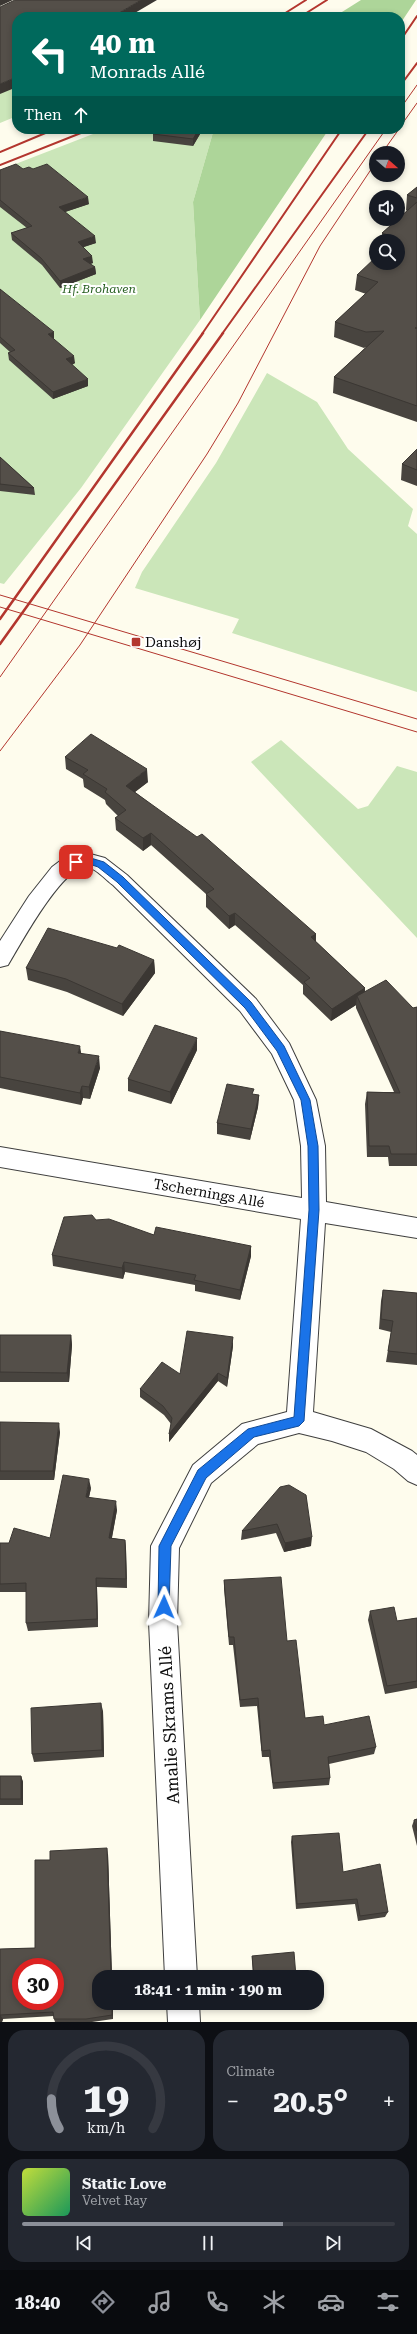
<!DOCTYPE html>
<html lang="en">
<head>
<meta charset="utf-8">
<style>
	body { margin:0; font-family:"Roboto Serif",serif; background:#242831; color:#f1f3f6; height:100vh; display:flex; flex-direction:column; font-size:15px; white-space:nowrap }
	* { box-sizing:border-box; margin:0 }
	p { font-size:13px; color:#9ea1a6 }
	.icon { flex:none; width:22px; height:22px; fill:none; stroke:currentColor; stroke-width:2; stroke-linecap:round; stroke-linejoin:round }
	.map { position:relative; height:2022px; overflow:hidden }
	.drawer { display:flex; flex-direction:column; gap:8px; padding:8px; background:#0d0f14; flex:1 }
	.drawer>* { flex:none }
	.hud { position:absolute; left:12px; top:12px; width:393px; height:122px; border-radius:16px; box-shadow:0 2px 6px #0003; background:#00695c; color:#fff; overflow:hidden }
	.needle { width:26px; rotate:110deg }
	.tools { position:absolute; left:369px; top:146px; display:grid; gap:8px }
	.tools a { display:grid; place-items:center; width:36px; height:36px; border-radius:50%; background:#171b24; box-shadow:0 2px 6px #0003; font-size:20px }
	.speed { position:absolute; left:12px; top:1958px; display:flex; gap:8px; font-size:20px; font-weight:700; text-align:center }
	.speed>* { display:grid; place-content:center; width:52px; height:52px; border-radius:50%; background:#171b24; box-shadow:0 2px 6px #0003; line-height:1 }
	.speed .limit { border:6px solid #d22; background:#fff; color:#111 }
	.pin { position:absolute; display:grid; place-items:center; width:34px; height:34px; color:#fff; margin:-17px; border-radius:8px; box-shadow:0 2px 6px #0006 }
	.me { position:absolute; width:44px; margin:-22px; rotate:1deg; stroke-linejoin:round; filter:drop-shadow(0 0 3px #0008) }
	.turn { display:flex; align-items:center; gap:14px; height:84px; padding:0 12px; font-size:18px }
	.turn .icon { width:52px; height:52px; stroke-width:2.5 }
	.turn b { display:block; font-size:28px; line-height:34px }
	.then { display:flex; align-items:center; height:38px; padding:0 12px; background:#0003; gap:8px; font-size:15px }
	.big { font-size:30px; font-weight:700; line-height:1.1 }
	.drawer .widget { flex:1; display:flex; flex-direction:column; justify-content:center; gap:6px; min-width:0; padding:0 14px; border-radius:16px; background:#242831 }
	.drawer .dial { align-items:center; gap:0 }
	.dial svg { height:104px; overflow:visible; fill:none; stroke:#363941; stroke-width:7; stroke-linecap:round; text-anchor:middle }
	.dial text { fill:#f1f3f6; stroke:none }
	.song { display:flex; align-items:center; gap:12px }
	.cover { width:48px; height:48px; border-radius:6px; background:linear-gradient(135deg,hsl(70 70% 55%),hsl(150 70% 35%)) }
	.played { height:4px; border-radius:2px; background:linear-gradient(90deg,#8c9099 70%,#363941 70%) }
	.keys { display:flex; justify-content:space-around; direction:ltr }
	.heat { display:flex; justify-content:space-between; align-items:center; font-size:22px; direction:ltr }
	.drawer .tiles { flex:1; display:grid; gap:8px; grid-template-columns:1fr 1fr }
	.widget:last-child { grid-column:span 2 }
	.trip { position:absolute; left:92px; top:1970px; width:232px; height:40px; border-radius:16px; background:#171b24; box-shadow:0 2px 6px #0003; font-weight:700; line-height:40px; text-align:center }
	.tabs { display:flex; height:64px; justify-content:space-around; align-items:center; background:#090b0e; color:#9ea1a6 }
	.tabs .icon { width:28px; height:28px }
	.tabs .active { color:#8c9099 }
	.tabs b { font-size:18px; color:#f1f3f6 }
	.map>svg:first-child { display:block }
	.green { fill:#cbe6b9 }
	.forest { fill:#add599 }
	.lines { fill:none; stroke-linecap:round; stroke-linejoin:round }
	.minor-casing { stroke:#3f3f3f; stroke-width:2 }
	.minor { fill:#fff; fill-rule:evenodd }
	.tram { stroke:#b3362e; stroke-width:1 }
	.rail-far1 { stroke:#b3362e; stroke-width:2 }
	.rail { stroke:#b3362e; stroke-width:2.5 }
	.wall { fill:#48443f }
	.shaded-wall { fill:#3b3733 }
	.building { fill:#544f49; stroke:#3b3733; fill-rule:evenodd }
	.route { fill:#1a73e8; stroke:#114b97 }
	.poi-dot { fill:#b3362e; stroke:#fff; stroke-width:1.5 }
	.labels { text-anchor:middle; stroke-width:4; stroke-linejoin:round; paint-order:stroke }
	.far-park-label { font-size:12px; font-style:italic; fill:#275f21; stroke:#fff }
	.poi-label { font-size:14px; fill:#0c0c0c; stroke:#fff; text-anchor:start }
	.street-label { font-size:14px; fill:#0c0c0c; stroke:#fff }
	.near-street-label { font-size:17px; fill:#0c0c0c; stroke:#fff }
</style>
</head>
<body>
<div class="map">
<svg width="417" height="2022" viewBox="0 0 417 2022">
	<rect width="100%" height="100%" fill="#fefced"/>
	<path class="green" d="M 17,60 L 17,116 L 0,123 L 0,68 Z
		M 106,129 L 214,129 L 193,202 L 200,320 L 81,488 L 4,584 L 0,583 L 0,170 Z
		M 267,373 L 317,402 L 348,449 L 413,509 L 408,526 L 417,534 L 417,692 L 232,633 L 239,619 L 135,588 L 142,572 L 216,463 Z
		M 281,740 L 358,809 L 368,806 L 397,766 L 417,772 L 417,938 L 251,762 Z"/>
	<path class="forest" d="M 361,0 L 416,0 L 400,24 L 400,17 L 334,17 Z
		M 214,129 L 329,129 L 200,320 L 193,202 Z"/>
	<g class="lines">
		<defs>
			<path id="minor" d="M 83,852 L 105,858 L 127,875 L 256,999 L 289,1043 L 316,1100 L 325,1146 L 326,1202 L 417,1218 L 417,1238 L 325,1223 L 313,1412 L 371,1429 L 412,1451 L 417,1455 L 417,1485 L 408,1481 L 394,1469 L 366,1452 L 332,1441 L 299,1433 L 258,1444 L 211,1483 L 179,1548 L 177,1622 L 197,1977 L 165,1977 L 149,1622 L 151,1546 L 193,1465 L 242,1424 L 287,1412 L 301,1219 L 0,1167 L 0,1147 L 302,1198 L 301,1146 L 294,1100 L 272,1054 L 240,1011 L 113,885 C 106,880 94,866 85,867 C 61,869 20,945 8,965 L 0,967 L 0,941 L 29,896 L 52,867 L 64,858 Z
				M 167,2003 L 199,2003 L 200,2022 L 168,2022 Z"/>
		</defs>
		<use href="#minor" class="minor-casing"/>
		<use href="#minor" class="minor"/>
		<path class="tram" d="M 400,109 L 417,85
			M 400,127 L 417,103
			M 382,153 L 399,129
			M 0,595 L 417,719
			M 0,607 L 417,732
			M 0,677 L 386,129
			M 0,751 L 80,645 L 207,454 L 238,403 L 320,246 L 376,162"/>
		<path class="rail-far1" d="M 279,17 L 306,0
			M 300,17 L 327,0
			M 400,41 L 417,16
			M 400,86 L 417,63
			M 0,152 L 55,129
			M 0,165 L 91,129
			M 202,334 L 342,129
			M 222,334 L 369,129"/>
		<path class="rail" d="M 0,619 L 203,333
			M 0,644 L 223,333"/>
	</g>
	<path class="wall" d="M 203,129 L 193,146 L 153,141 L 153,134 Z
		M 23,169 L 89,204 L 65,212 L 96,243 L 83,247 L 93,263 L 90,264 L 95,267 L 96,274 L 60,288 L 42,265 L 12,240 L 11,233 L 27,228 L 0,207 L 0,170 Z
		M 417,187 L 417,422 L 333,393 L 334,377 L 366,347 L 364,348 L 334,337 L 335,322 L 366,294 L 355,290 L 357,275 L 398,241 L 382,241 L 382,233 L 407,211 L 406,210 L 407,195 Z
		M 0,289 L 54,339 L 75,363 L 72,365 L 88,386 L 53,399 L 9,360 L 8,353 L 10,352 L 0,343 Z
		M 417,449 L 417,486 L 401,480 L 402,464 Z
		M 0,457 L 34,488 L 35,495 L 0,491 Z
		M 65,757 L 148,782 L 135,792 L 316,934 L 316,942 L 365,988 L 365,991 L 413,1008 L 417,1007 L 417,1166 L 389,1166 L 388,1157 L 367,1157 L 365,1104 L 367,1092 L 394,1092 L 356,1008 L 356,1005 L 331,1021 L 303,994 L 303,985 L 235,925 L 229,929 L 206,907 L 206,894 L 151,845 L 143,851 L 116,830 L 115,818 L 118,816 L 106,804 L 105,800 L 84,787 L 83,779 L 66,769 Z
		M 154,960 L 155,973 L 123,1016 L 67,992 L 28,980 L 26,968 Z
		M 0,1031 L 81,1053 L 100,1068 L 90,1099 L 83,1098 L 81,1105 L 0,1088 Z
		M 197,1050 L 171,1104 L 128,1091 L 128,1079 Z
		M 259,1095 L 258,1107 L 250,1140 L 217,1134 L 217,1123 Z
		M 96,1220 L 154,1235 L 251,1246 L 251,1256 L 240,1300 L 195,1291 L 195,1285 L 125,1272 L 123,1279 L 53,1266 L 52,1255 Z
		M 383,1290 L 417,1293 L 417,1365 L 386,1362 L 391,1332 L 379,1329 L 381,1301 Z
		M 0,1335 L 71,1335 L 72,1345 L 69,1382 L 0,1382 Z
		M 233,1346 L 227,1387 L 218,1381 L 169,1442 L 169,1434 L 171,1424 L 164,1415 L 140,1397 L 140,1389 L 180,1374 Z
		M 0,1422 L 60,1432 L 54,1480 L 0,1480 Z
		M 91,1488 L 89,1497 L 117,1510 L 112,1538 L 125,1540 L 126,1549 L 127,1588 L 97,1587 L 98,1627 L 28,1631 L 26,1623 L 26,1592 L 0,1592 L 0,1543 L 9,1543 L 50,1538 Z
		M 306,1495 L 311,1546 L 284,1552 L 276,1533 L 241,1540 L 242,1531 Z
		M 224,1580 L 287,1641 L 305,1718 L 324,1725 L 376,1747 L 374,1754 L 329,1764 L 330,1778 L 329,1785 L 273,1789 L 269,1757 L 262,1757 L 257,1706 L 240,1707 L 233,1645 L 229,1645 L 224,1589 Z
		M 370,1611 L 397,1621 L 417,1618 L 417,1688 L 385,1694 L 368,1620 Z
		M 103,1711 L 104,1757 L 34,1762 L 32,1754 Z
		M 0,1776 L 21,1776 L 23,1782 L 23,1805 L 0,1805 Z
		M 417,1819 L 417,1846 L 412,1826 L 414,1820 Z
		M 292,1836 L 343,1872 L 388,1912 L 385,1917 L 358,1921 L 355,1904 L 296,1909 L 291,1842 Z
		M 108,1854 L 112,1977 L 99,1977 L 99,2003 L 113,2003 L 113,2019 L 92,2022 L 55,2022 L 54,2019 L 54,2016 L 3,2019 L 2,2022 L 0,2022 L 0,1949 L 35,1948 L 50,1860 Z
		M 252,1956 L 296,1977 L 253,1977 L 252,1959 Z"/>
	<path class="shaded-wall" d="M 0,0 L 13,0 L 0,6 Z
		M 141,0 L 157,0 L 128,17 L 112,17 Z
		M 17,77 L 17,87 L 0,94 L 0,84 Z
		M 199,129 L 203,129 L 193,146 L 193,139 Z
		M 88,197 L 89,204 L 59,214 L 59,207 Z
		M 95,236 L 96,243 L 78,249 L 78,242 Z
		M 92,256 L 93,263 L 84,266 L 83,259 Z
		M 95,267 L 96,274 L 60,288 L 60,281 Z
		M 54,332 L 54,339 L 48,341 L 48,334 Z
		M 74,356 L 75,363 L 67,367 L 66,359 Z
		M 88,379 L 88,386 L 53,399 L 53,392 Z
		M 147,769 L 148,782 L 127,798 L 126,786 Z
		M 151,833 L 151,845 L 143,851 L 143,838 Z
		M 235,913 L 235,925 L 229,929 L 229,916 Z
		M 316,934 L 315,946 L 311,937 Z
		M 154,960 L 155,973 L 123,1016 L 122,1004 Z
		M 365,988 L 364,1000 L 357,996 L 356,1005 L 331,1021 L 332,1009 Z
		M 197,1038 L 197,1050 L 171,1104 L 170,1092 Z
		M 80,1046 L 82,1058 L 78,1053 Z
		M 99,1056 L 100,1068 L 90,1099 L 89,1087 Z
		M 82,1086 L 83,1098 L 81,1105 L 80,1093 Z
		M 259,1095 L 258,1107 L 250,1140 L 251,1129 Z
		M 251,1246 L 251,1256 L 240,1300 L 240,1290 Z
		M 124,1262 L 125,1272 L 123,1279 L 122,1268 Z
		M 71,1335 L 72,1345 L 69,1382 L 67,1373 Z
		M 233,1337 L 233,1346 L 227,1387 L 227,1378 Z
		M 218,1373 L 218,1381 L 169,1442 L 169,1434 Z
		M 59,1423 L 60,1432 L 54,1480 L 53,1471 Z
		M 89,1479 L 91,1488 L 87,1506 L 86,1497 Z
		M 116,1501 L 117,1510 L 110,1547 L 109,1538 Z
		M 312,1537 L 311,1546 L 284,1552 L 285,1543 Z
		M 125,1540 L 126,1549 L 127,1588 L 126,1579 Z
		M 96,1578 L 97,1587 L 98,1627 L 97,1619 Z
		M 101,1703 L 103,1711 L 104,1757 L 102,1750 Z
		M 21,1776 L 23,1782 L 23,1805 L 21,1799 Z
		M 107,1848 L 108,1854 L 112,1977 L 111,1977 Z
		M 112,2003 L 113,2003 L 113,2019 L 112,2015 Z
		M 0,2015 L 3,2019 L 2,2022 L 0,2022 Z"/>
	<path class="building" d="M 15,0 L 141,0 L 112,17 L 17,17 L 17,77 L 0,84 L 0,7 Z
		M 157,129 L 199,129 L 193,139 L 153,134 Z
		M 16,164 L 23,169 L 29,167 L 33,169 L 47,164 L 88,197 L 59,207 L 95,236 L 78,242 L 92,256 L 83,259 L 95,267 L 60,281 L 41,258 L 11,233 L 32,226 L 0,200 L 0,170 Z
		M 417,187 L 417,198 L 407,195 Z
		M 417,202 L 417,328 L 415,328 L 417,328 L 417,406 L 334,377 L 384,331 L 366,332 L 335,322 L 378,282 L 357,275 L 376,257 L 376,263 L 398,263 L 398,241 L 394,241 L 397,238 L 382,233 Z
		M 0,289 L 54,332 L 48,334 L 74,356 L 66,359 L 88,379 L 53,392 L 8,353 L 15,350 L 0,337 Z
		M 417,449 L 417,470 L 402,464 Z
		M 0,457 L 34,488 L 0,484 Z
		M 91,734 L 147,769 L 126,786 L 197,837 L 202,834 L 316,934 L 311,937 L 365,988 L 332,1009 L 304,982 L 310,978 L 235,913 L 229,916 L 206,894 L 214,889 L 151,833 L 143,838 L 115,818 L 126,810 L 105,792 L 107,789 L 83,774 L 88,770 L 65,757 Z
		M 48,928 L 117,948 L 119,945 L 154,960 L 122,1004 L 66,979 L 26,968 Z
		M 386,980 L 413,1008 L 417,1007 L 417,1154 L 391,1154 L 389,1146 L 369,1146 L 367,1092 L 400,1093 L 357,996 Z
		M 155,1025 L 197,1038 L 170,1092 L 128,1079 Z
		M 0,1031 L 80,1046 L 78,1053 L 99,1056 L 89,1087 L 82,1086 L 80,1093 L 0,1077 Z
		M 227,1084 L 254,1089 L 252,1094 L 259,1095 L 251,1129 L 217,1123 Z
		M 92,1215 L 96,1220 L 109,1219 L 154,1235 L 156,1227 L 251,1246 L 240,1290 L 194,1280 L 196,1275 L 124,1262 L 122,1268 L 52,1255 L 64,1217 Z
		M 383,1290 L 417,1293 L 417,1354 L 388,1351 L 393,1321 L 381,1319 Z
		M 187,1331 L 233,1337 L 227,1378 L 218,1373 L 169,1434 L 172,1418 L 163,1406 L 140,1389 L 162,1362 L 180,1374 Z
		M 0,1335 L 71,1335 L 67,1373 L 0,1372 Z
		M 0,1422 L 59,1423 L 53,1471 L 0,1471 Z
		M 63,1475 L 89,1479 L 86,1497 L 116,1501 L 109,1538 L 125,1540 L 126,1579 L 96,1578 L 97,1619 L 26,1623 L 26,1583 L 0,1584 L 0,1543 L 9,1543 L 14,1528 L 50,1538 Z
		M 289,1485 L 306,1495 L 312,1537 L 285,1543 L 277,1524 L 242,1531 L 280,1487 Z
		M 281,1577 L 287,1641 L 296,1640 L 305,1718 L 323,1716 L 324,1725 L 369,1716 L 376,1747 L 328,1757 L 330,1778 L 273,1783 L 270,1750 L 262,1751 L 258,1698 L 240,1700 L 234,1637 L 229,1637 L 224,1580 Z
		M 394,1607 L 397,1621 L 417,1618 L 417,1681 L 387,1686 L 370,1611 Z
		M 101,1703 L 102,1750 L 32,1754 L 31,1708 Z
		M 0,1776 L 21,1776 L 21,1799 L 0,1799 Z
		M 417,1819 L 417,1831 L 414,1820 Z
		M 339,1833 L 343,1872 L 380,1864 L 388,1912 L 360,1916 L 357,1899 L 297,1904 L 292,1836 Z
		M 107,1848 L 111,1977 L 99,1977 L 99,2003 L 112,2003 L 112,2015 L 86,2019 L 54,2019 L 53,2012 L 0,2015 L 0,2017 L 0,1949 L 35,1948 L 35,1860 L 50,1860 L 50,1851 ZM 21,1967 L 55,1967 L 55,2001 L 21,2001 Z
		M 294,1952 L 296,1977 L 254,1977 L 252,1956 Z"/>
	<path class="route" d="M 84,856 L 104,862 L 123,877 L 251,1002 L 284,1046 L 310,1100 L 318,1146 L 319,1210 L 304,1421 L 299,1426 L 254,1437 L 206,1478 L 171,1546 L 169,1607 L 168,1611 L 164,1613 L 160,1611 L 158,1607 L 159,1546 L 198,1470 L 248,1429 L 294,1417 L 309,1210 L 308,1146 L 301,1100 L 277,1051 L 245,1008 L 117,882 L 98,867 L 84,862 L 73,864 L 73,860 Z"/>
	<rect class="poi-dot" x="131" y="637" width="10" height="10" rx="2"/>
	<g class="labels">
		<g class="far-park-label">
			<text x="99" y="293">Hf. Brohaven</text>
		</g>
		<g class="poi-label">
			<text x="145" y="647">Danshøj</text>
		</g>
		<g class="street-label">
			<text transform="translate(209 1193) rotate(10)" y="5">Tschernings Allé</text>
		</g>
		<g class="near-street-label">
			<text transform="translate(169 1725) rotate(-93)" y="6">Amalie Skrams Allé</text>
		</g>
	</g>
</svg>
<div class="tools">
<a><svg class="needle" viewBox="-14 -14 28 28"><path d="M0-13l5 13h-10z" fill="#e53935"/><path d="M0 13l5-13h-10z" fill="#9ea1a6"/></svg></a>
<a><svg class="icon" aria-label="sound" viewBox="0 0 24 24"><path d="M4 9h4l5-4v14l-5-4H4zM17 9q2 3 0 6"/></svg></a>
<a><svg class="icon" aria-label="search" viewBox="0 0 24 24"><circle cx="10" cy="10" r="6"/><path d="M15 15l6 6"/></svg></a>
</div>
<div class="speed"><div class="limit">30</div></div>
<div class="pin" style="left:76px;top:862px;background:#d93025"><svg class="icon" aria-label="arrive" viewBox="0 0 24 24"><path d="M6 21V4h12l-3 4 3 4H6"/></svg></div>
<svg class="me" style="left:164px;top:1607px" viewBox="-20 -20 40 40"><path d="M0-17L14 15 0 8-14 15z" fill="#1a73e8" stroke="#fff" stroke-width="4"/></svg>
<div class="trip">18:41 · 1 min · 190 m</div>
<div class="hud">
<div class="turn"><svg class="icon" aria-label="left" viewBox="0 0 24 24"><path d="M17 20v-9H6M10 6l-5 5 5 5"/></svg><div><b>40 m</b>Monrads Allé</div></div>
<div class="then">Then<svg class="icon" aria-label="ahead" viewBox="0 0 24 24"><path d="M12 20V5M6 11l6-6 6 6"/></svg></div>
</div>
</div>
<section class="drawer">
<div class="tiles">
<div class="widget dial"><svg viewBox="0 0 100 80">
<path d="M14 69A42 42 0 1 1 86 69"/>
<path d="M14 69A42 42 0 0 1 8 46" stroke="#8c9099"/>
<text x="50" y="56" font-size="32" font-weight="700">19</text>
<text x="50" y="72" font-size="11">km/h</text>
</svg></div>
<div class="widget"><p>Climate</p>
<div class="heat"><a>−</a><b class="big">20.5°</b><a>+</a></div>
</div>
<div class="widget">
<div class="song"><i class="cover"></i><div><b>Static Love</b><p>Velvet Ray</p></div></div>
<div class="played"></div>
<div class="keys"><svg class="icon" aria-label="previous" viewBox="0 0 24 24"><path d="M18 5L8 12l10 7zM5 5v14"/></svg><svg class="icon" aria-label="pause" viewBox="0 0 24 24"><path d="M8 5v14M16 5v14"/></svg><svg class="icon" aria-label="next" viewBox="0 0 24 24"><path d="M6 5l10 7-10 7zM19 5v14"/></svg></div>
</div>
</div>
</section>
<nav class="tabs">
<b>18:40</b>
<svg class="icon active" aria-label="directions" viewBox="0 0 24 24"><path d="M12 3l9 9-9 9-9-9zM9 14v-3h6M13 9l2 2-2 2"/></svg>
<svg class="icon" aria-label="music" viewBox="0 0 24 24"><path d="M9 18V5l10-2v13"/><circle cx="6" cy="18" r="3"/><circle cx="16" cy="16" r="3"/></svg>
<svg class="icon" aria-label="phone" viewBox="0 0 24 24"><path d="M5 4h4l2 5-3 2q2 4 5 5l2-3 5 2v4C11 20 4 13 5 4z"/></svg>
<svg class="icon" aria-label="climate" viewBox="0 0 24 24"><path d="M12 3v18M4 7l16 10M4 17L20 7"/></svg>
<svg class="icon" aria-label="car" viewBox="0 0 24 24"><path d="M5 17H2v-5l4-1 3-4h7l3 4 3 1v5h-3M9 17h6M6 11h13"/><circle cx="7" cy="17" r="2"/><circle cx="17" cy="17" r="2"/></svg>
<svg class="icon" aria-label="filters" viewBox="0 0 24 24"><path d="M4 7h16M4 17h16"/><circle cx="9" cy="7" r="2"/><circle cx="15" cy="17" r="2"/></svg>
</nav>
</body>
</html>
